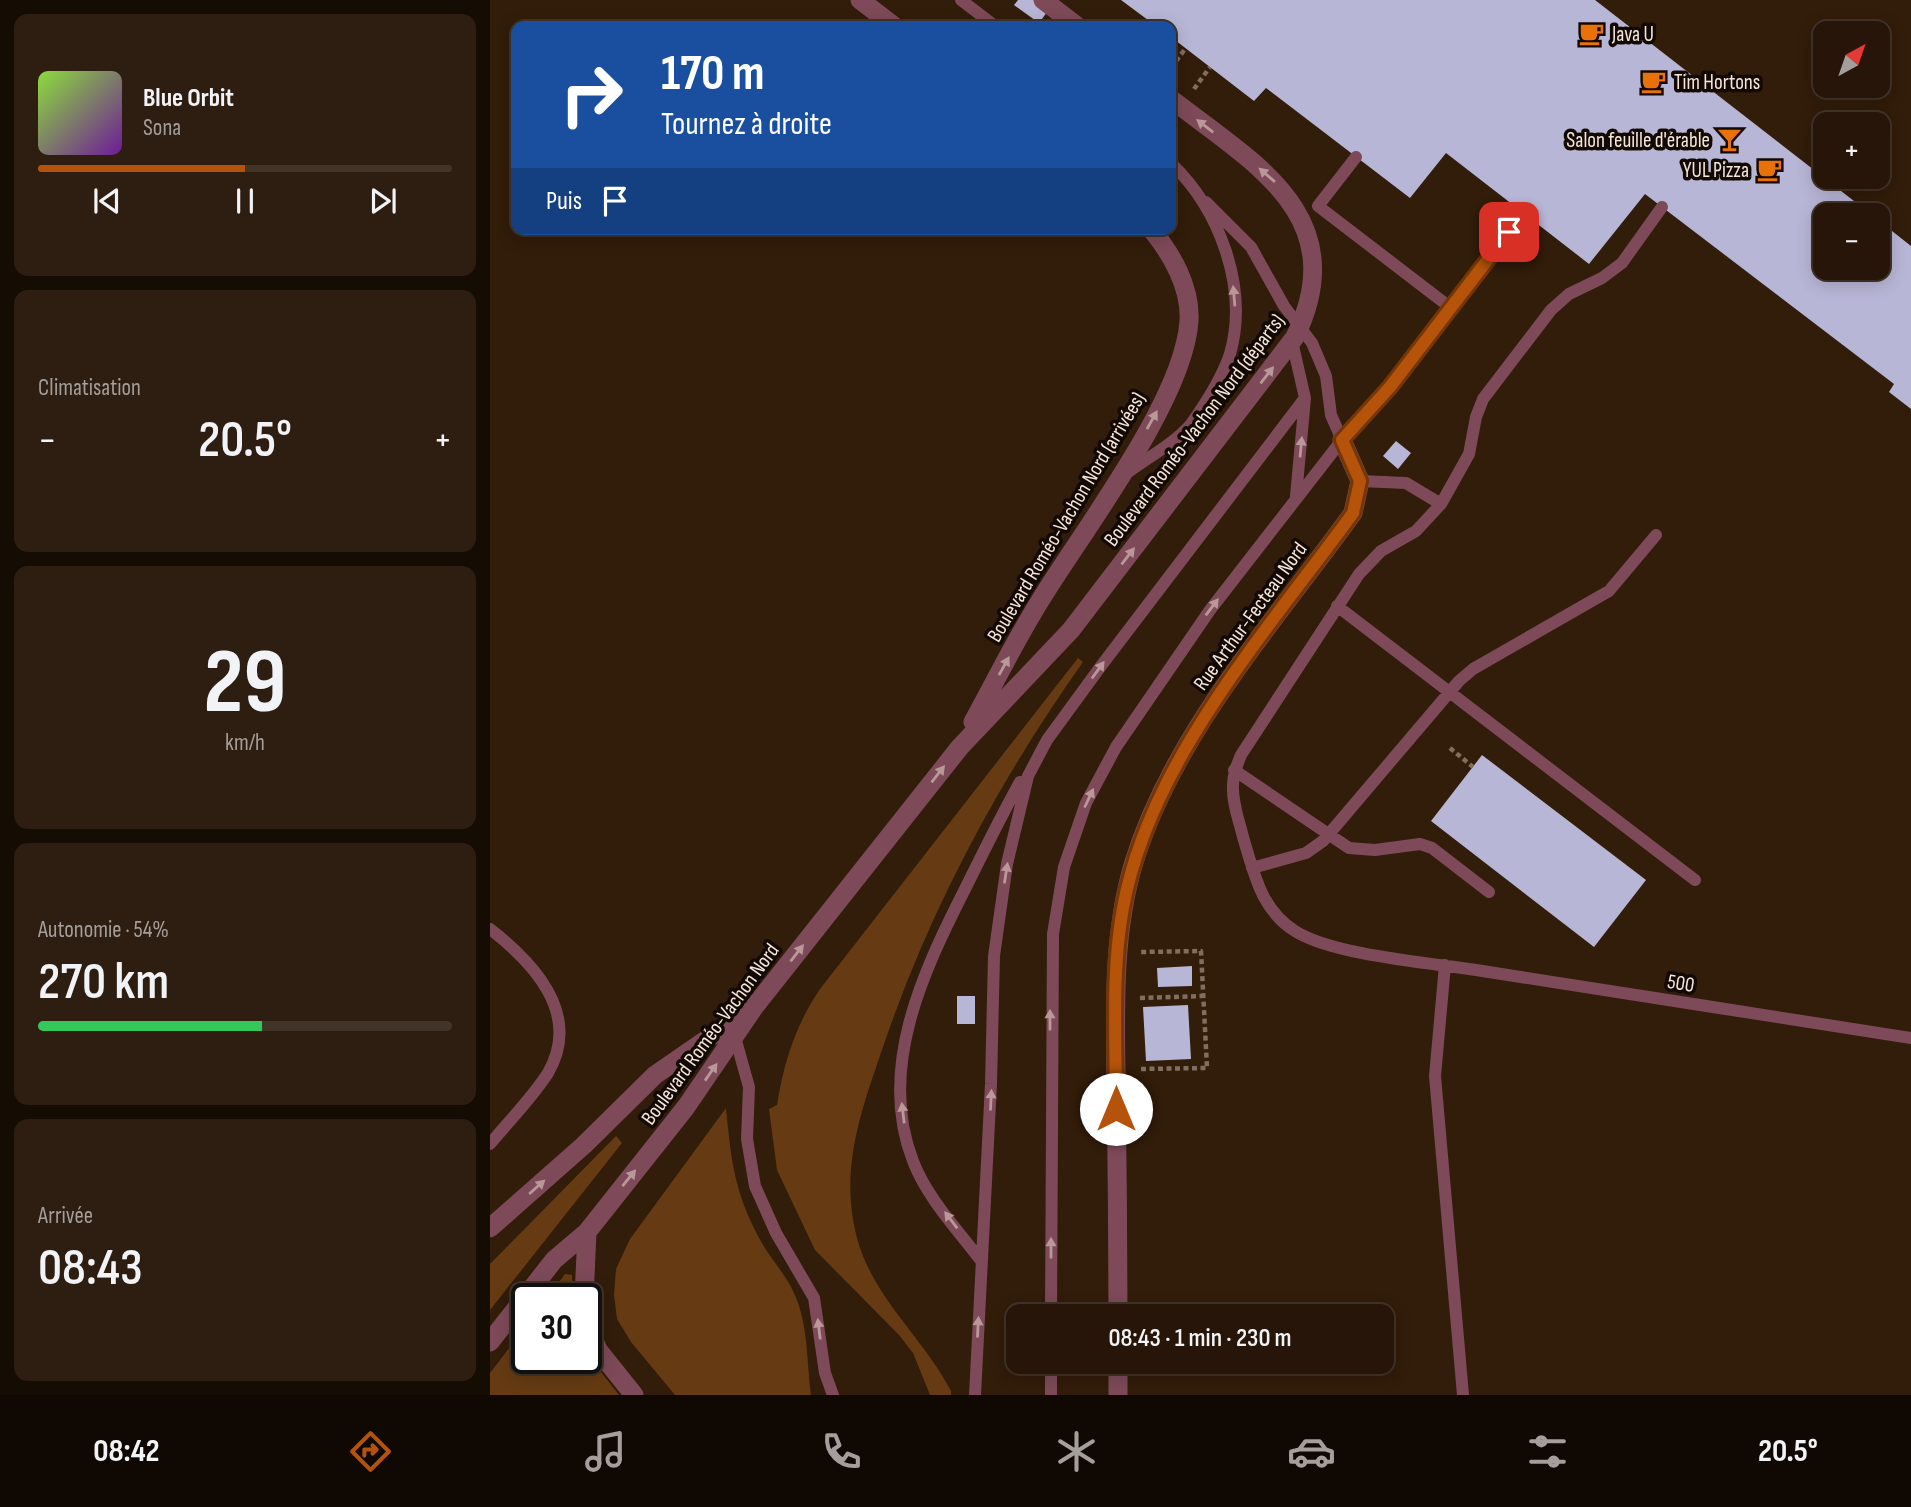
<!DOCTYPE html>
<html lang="fr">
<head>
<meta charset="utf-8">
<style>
	body { margin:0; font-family:"Sofia Sans Condensed",sans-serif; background:#2e1e12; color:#f1f3f6; height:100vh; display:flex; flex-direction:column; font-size:26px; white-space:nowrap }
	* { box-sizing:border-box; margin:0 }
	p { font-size:23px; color:#a49f9c }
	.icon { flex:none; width:38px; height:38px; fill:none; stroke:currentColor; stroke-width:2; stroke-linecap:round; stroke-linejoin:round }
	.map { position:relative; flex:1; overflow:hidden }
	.side { display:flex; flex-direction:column; gap:14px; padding:14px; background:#150c04; width:490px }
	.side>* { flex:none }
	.hud { position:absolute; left:21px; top:21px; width:665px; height:214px; border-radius:14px; box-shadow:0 4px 18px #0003,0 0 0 2px #423429; background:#1a4fa0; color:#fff; overflow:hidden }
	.needle { width:46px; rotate:40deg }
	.tools { position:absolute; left:1323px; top:21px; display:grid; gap:14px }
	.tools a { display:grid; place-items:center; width:77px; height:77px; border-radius:14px; background:#261508; box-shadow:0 4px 18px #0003,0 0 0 2px #423429; font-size:35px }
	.speed { position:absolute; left:21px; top:1283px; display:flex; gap:14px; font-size:35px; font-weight:700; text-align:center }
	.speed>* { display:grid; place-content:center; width:91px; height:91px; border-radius:50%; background:#261508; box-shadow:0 4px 18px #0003,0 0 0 2px #423429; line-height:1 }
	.speed .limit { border:4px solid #111; border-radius:10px; background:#fff; color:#111 }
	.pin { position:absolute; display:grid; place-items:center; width:60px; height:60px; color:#fff; margin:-30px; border-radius:14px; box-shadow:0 4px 10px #0006 }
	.me { position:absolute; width:77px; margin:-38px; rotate:0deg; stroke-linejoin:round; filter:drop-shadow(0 0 5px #0008) }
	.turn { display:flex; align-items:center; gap:24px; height:147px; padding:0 35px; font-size:32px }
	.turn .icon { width:91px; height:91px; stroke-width:2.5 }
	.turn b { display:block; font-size:49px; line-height:60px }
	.then { display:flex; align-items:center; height:66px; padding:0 35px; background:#0003; gap:14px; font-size:26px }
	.big { font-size:52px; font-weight:600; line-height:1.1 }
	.side .card { flex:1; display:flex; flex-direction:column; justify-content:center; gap:10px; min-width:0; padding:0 24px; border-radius:14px; background:#2e1e12 }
	.side .dial { align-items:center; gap:0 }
	.dial b { font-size:91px; line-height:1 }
	.song { display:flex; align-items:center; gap:21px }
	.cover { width:84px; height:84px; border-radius:10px; background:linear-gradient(135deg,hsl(90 70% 55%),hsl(280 70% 35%)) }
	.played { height:7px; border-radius:4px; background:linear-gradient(90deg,#b45309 50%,#423429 50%) }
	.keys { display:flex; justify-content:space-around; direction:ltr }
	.heat { display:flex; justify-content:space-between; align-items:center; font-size:38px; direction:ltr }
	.charge { height:10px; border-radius:5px; background:linear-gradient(90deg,#34c759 54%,#423429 0) }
	.trip { position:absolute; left:516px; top:1304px; width:388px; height:70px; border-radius:14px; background:#261508; box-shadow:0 4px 18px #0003,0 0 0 2px #423429; font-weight:600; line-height:70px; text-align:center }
	.dock { display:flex; height:112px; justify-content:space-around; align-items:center; background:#0f0803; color:#a49f9c }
	.dock .icon { width:49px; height:49px }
	.dock .on { color:#b45309 }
	.dock b { font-size:32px; color:#f1f3f6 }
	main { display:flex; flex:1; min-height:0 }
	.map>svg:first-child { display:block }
	.green { fill:#663b13 }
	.building { fill:#b8b6d6 }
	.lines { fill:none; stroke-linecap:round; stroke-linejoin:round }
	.path { stroke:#816e5f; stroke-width:4.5; stroke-dasharray:5 3.5; stroke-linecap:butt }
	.service { stroke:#7e4a59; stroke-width:12 }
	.minor { stroke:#7e4a59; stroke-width:19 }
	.tertiary { stroke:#7e4a59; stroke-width:19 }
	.oneway { fill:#ba989a }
	.route-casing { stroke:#753606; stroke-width:18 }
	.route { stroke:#b45309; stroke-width:12 }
	.labels { text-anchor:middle; stroke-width:7; stroke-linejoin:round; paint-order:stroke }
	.poi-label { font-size:21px; fill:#f5e6db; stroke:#130903; text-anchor:start }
	.street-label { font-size:21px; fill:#f5e6db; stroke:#130903 }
</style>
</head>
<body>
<main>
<section class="side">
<div class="card">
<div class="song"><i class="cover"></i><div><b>Blue Orbit</b><p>Sona</p></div></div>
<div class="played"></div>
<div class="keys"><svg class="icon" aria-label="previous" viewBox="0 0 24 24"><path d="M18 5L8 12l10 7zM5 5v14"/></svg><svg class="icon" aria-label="pause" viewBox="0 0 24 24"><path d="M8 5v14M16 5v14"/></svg><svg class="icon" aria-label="next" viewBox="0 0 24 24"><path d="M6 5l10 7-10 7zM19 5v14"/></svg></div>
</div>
<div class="card"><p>Climatisation</p>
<div class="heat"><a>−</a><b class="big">20.5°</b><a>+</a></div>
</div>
<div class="card dial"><b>29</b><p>km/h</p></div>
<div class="card"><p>Autonomie · 54%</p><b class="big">270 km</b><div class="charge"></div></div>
<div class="card"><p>Arrivée</p><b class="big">08:43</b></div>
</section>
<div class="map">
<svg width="1421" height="1395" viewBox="0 0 1421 1395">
	<rect width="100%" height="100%" fill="#321c0a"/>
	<path class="green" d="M 588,658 L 593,662 C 509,781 440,908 393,1047 C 371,1111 349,1170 367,1238 C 383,1298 433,1337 461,1391 L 461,1395 L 440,1395 L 423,1353 L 409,1335 L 325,1250 L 287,1170 L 279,1109 L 287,1105 C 294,1062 305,1026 330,989 Z
		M 236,1108 C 241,1159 244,1190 268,1236 C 280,1259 298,1276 307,1300 C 318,1329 317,1364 321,1395 L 185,1395 L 141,1342 L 127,1319 L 124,1295 L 126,1269 L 140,1239 Z
		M 126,1136 L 132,1143 L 0,1310 L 0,1264 Z
		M 75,1274 L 82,1275 L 83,1298 L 57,1298 Z
		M 37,1325 L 37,1358 L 96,1358 L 96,1353 L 129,1395 L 0,1395 L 0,1373 Z"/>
	<path class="building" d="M 528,0 L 566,0 L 549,23 L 524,5 Z
		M 631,0 L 1105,0 L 1382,215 L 1335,215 L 1335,268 L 1388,268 L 1388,220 L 1421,246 L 1421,409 L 1399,392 L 1404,384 L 1155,194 L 1099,264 L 956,153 L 920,198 L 776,88 L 764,101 L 681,37 L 681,26 L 666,26 Z
		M 906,441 L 921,453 L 908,469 L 893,456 Z
		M 992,755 L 1156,880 L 1104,947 L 941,821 Z
		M 702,966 L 702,986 L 668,987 L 667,968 Z
		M 467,996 L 485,996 L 485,1024 L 467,1024 Z
		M 698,1005 L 701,1059 L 656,1061 L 653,1007 Z"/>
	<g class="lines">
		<path class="path" d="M 681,68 L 695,49
			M 704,89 L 720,67
			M 960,748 L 983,767
			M 650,998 L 713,996
			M 651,1069 L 717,1068 L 711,951 L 651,952"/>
		<path class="service" d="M 471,0 L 505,26
			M 866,157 L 828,206 L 961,308
			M 716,202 L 761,247 L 794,306 L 822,343 L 836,376 L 841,415 L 852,440
			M 1172,207 L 1132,263 L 1112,278 L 1079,294 L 1061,310 L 993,399 L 986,417 L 979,454 L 951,504 L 926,531 L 891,551 L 869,574 L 751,755 C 747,765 743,774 743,785 C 742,803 749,820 753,837 C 764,873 771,910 805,931 C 842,955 940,963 986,970 C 1131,993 1276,1015 1421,1038
			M 801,337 L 815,398 L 806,496
			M 637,473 C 657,458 685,443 701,424 C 716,403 732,378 740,354 C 759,287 729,209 681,163
			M 870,481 L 916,483 L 951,504
			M 847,606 L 1205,880
			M 744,770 L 859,848 L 885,850 L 930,844 L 942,848 L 999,892
			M 762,868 L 816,853 L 833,841 L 969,681 L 983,669 L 1119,591 L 1166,535
			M 0,929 C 44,963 92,1014 58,1073 C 42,1098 19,1121 0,1144
			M 955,965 L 945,1076 L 973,1395
			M 245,1037 L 259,1087 L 257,1139 L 265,1186 L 286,1233 L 324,1298 L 335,1373 L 343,1395
			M 492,1262 C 468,1230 437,1198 423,1161 C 387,1069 433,972 474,891 C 492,855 510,818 530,782
			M 561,1316 L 563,934 L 574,867 L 596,803 L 626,747 L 720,610 L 852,440 L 899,387 L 1034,213
			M 561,1362 L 561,1395
			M 485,1395 L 501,1084 L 504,956 L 517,864 L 538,776 L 557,740 L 611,666 L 815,398"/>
		<path class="minor" d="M 628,1316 C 628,1236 627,1157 626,1077 C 625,1005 623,931 644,862 C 684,733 785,621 863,513 L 870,481 L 852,440
			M 628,1395 L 628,1362"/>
		<path class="tertiary" d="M 370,0 L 404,26
			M 553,0 L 587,26
			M 483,722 C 506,680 527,637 553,596 C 595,528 694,399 699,321 C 701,288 682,254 661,229
			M 0,1228 L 94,1145 L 165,1075 L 258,1011
			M 94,1298 L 97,1232
			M 96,1321 L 108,1350 L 144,1395
			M 0,1342 L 64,1260 L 97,1232 L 196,1107 L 265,1006 L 470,747 L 581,630 L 805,337 C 864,217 764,163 681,99"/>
	</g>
	<defs><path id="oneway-solid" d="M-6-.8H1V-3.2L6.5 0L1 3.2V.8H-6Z" transform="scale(1.75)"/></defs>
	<g class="oneway">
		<use href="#oneway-solid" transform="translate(715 126) rotate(-142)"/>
		<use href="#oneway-solid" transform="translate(777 175) rotate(-139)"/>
		<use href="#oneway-solid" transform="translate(744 296) rotate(-95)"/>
		<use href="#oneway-solid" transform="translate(777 375) rotate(-52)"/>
		<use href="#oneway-solid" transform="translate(662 420) rotate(-61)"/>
		<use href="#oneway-solid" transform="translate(811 447) rotate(-85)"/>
		<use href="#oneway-solid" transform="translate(638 556) rotate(-52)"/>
		<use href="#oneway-solid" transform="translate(722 607) rotate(-53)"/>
		<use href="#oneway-solid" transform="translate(514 666) rotate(-61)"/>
		<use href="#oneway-solid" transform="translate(608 670) rotate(-54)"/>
		<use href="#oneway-solid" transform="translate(448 774) rotate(-52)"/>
		<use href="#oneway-solid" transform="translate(599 798) rotate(-65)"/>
		<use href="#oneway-solid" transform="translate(516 873) rotate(-81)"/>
		<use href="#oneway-solid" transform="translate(307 953) rotate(-52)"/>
		<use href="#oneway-solid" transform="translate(560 1020) rotate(-90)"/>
		<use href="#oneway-solid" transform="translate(221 1072) rotate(-55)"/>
		<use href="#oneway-solid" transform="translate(501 1100) rotate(-87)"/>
		<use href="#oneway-solid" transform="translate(413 1113) rotate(-97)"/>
		<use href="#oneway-solid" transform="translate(139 1178) rotate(-51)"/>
		<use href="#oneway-solid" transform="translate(47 1187) rotate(-42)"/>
		<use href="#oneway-solid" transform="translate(461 1220) rotate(-127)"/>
		<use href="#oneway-solid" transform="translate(561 1248) rotate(-90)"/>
		<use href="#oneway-solid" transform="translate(488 1327) rotate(-87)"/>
		<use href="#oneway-solid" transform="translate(329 1329) rotate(-97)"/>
	</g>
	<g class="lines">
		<defs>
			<path id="route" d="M 626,1109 C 626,1043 621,973 633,908 C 659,762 778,630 863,513 L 870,481 L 852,440 L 900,387 L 1019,232"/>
		</defs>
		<use href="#route" class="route-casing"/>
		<use href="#route" class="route"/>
	</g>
	<defs>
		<symbol id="cafe-bare" viewBox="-9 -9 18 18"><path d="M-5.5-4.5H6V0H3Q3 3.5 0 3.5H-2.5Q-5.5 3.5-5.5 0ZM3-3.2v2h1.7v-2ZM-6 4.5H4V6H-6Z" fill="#e8710a" stroke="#130903" stroke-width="2.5" paint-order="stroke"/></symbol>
		<symbol id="bar-bare" viewBox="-9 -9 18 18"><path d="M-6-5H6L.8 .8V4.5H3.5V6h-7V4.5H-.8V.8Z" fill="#e8710a" stroke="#130903" stroke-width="2.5" paint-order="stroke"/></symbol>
	</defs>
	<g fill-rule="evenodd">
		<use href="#cafe-bare" x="1084" y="16" width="35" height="35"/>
		<use href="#cafe-bare" x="1146" y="64" width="35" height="35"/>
		<use href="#bar-bare" x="1222" y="122" width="35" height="35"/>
		<use href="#cafe-bare" x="1262" y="152" width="35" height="35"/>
	</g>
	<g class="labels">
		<g class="poi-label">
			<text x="1122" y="41">Java U</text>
			<text x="1184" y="89">Tim Hortons</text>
			<text x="1220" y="147" text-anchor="end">Salon feuille d'érable</text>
			<text x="1259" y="177" text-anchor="end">YUL Pizza</text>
		</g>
		<g class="street-label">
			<text transform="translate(704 430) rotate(-53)" y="7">Boulevard Roméo-Vachon Nord (départs)</text>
			<text transform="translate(576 517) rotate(-59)" y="7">Boulevard Roméo-Vachon Nord (arrivées)</text>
			<text transform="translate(760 616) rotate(-54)" y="7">Rue Arthur-Fecteau Nord</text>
			<text transform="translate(1191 983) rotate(9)" y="7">500</text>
			<text transform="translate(220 1034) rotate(-54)" y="7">Boulevard Roméo-Vachon Nord</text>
		</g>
	</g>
</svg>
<div class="tools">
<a><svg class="needle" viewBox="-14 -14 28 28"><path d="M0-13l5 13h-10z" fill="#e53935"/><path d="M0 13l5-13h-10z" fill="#a49f9c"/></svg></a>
<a>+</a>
<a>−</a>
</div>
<div class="speed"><div class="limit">30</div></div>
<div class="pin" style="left:1019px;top:232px;background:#d93025"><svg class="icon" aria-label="arrive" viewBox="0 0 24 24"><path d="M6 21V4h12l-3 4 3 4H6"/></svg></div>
<svg class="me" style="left:626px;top:1109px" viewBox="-20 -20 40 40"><circle r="19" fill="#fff"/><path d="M0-13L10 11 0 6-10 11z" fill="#b45309"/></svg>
<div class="trip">08:43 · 1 min · 230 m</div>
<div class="hud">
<div class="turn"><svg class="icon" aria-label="right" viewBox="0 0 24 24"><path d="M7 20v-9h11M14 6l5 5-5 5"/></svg><div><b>170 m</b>Tournez à droite</div></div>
<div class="then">Puis<svg class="icon" aria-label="arrive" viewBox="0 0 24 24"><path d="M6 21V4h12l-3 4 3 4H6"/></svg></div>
</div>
</div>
</main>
<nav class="dock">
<b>08:42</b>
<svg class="icon on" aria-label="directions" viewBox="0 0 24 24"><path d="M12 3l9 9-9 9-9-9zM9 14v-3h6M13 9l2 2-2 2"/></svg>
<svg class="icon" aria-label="music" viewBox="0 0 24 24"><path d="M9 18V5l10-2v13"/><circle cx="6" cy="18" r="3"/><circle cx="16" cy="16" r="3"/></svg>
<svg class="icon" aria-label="phone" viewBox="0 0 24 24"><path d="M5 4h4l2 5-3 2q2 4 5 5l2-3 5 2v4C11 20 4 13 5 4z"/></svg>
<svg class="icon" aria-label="climate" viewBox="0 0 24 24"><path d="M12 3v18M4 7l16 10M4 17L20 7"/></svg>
<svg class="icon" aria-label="car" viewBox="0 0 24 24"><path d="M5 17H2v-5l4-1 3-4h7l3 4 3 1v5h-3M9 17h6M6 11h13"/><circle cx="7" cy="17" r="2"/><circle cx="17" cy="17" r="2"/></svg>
<svg class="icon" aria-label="filters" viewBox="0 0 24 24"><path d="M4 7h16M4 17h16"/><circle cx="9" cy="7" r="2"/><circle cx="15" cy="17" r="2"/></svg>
<b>20.5°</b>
</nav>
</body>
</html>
